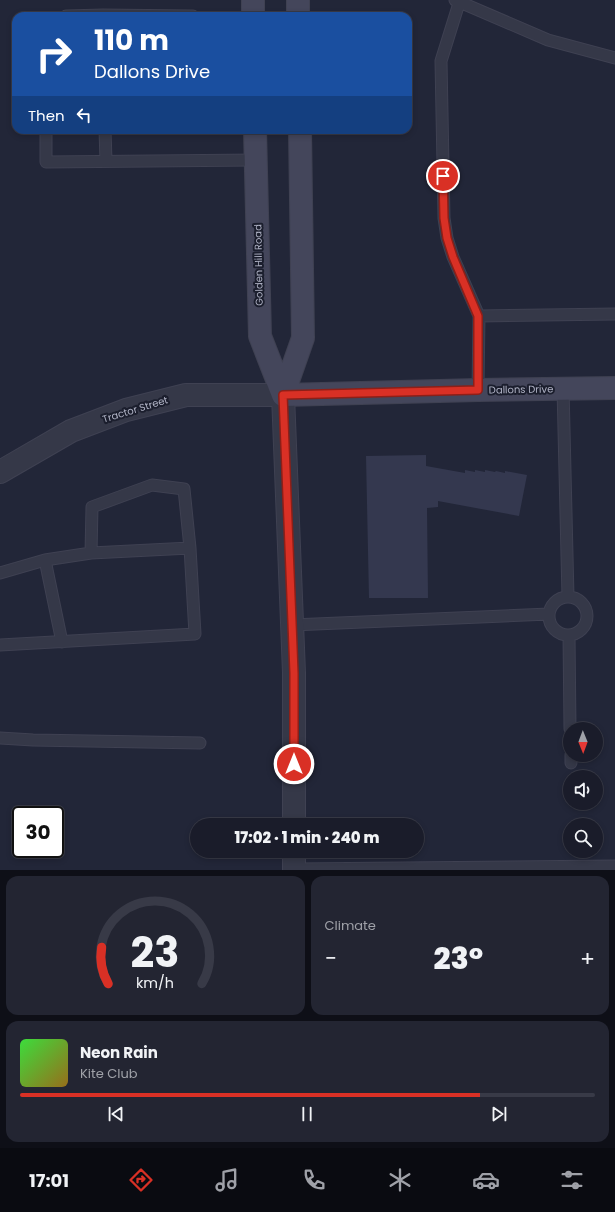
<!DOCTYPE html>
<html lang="en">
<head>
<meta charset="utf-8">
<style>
	body { margin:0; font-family:Poppins,sans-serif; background:#232532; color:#f1f3f6; height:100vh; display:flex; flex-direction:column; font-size:15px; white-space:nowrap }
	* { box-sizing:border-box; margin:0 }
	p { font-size:13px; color:#9fa1a8 }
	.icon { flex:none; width:22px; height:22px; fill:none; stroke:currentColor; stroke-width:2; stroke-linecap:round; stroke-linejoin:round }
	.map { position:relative; height:870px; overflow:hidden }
	.drawer { display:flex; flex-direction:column; gap:6px; padding:6px; background:#0e0f17; flex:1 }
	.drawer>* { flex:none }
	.hud { position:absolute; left:12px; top:12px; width:400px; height:122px; border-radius:12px; box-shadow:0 2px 6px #0003,0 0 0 1px #383a47; background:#1a4fa0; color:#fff; overflow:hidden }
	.needle { width:26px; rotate:179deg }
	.fabs { position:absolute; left:563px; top:722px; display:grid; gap:8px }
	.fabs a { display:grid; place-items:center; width:40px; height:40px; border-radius:50%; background:#1a1c2a; box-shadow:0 2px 6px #0003,0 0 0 1px #383a47; font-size:20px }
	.speed { position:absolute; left:12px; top:806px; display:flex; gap:8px; font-size:20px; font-weight:700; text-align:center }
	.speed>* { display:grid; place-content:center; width:52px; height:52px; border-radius:50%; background:#1a1c2a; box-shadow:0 2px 6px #0003,0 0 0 1px #383a47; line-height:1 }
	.speed .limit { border:2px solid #111; border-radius:6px; background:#fff; color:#111 }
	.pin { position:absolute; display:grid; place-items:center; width:34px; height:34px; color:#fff; margin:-17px; border:2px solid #fff; border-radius:50%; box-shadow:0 1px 4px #0007 }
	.me { position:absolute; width:44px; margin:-22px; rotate:0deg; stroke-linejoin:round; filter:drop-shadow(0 0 3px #0008) }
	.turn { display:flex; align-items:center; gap:14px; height:84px; padding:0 16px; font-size:18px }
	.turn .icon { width:52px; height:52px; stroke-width:2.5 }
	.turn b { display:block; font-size:28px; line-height:34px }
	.then { display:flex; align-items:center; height:38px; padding:0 16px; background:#0003; gap:8px; font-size:15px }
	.big { font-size:30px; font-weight:800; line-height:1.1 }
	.drawer .widget { flex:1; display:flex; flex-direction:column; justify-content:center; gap:6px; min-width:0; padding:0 14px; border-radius:12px; background:#232532 }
	.drawer .dial { align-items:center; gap:0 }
	.dial svg { height:104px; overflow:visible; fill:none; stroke:#383a47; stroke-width:7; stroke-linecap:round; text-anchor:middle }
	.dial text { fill:#f1f3f6; stroke:none }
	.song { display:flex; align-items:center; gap:12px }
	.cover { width:48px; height:48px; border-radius:6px; background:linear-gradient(135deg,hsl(120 70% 55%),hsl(40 70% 35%)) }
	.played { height:4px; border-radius:2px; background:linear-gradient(90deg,#d93025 80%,#383a47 80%) }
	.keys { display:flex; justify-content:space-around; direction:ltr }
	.heat { display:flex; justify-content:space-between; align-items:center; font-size:22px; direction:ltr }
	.drawer .tiles { flex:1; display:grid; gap:6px; grid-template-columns:1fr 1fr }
	.widget:last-child { grid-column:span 2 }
	.trip { position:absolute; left:190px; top:818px; width:234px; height:40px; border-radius:20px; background:#1a1c2a; box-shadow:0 2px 6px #0003,0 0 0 1px #383a47; font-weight:800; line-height:40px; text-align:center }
	.menu { display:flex; height:64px; justify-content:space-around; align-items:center; background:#0a0b11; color:#9fa1a8 }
	.menu .icon { width:28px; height:28px }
	.menu .active { color:#d93025 }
	.menu b { font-size:18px; color:#f1f3f6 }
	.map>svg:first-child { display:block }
	.building { fill:#34384f }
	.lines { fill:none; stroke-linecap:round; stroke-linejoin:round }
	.lane-casing { stroke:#3f4152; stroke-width:13 }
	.street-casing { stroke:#3f4152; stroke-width:24 }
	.secondary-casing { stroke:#3f4152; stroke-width:24 }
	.lane { stroke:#353848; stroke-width:11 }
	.street { stroke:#353848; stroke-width:22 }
	.secondary { stroke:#44465b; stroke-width:22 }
	.route-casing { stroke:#8d1f18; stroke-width:10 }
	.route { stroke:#d93025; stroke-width:7 }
	.labels { text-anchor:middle; stroke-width:4; stroke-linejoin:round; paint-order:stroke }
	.street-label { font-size:10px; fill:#b0b3c5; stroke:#1b1e2d }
</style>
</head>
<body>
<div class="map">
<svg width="615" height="870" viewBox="0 0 615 870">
	<rect width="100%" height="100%" fill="#222638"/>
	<path class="building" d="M 426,455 L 426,466 L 465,473 L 465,470 L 475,472 L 475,470 L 485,472 L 485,470 L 495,472 L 496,471 L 505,473 L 505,471 L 527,475 L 519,516 L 438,501 L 438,507 L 427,508 L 428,598 L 369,598 L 366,456 Z"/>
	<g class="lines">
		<defs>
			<path id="lane" d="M 455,0 L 548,40 L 615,58
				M 460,0 L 441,61 L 444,218 L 447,238 L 453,257 L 479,316
				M 103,15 L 193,16
				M 66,16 L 103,15 L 103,16
				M 46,130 L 46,162 L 256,160
				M 105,130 L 106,161
				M 563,388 L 568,597
				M 478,390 L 479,316 L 615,314
				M 91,553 L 190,548
				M 45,560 L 62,642
				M 0,573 L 45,560 L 91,553 L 92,507 L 152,485 L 184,489 L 190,548 L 195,634 L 0,645
				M549 616a19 19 0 1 1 38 0a19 19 0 1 1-38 0Z
				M 292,625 L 549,614
				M 569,635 L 570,729
				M 0,738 L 33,740 L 200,743
				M 571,755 L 571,763
				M 294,869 L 615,866"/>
			<path id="street" d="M 0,472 L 71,431 L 126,410 L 186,395 L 283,395 L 294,673 L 294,825
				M 294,851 L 294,870"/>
			<path id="secondary" d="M 253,0 L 253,16
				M 298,0 L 298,16
				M 255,130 L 260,336 L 283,395
				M 283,395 L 478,390 L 615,388
				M 283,395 L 303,338 L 300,130"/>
		</defs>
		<use href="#lane" class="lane-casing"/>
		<use href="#street" class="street-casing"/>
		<use href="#secondary" class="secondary-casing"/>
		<use href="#lane" class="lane"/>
		<use href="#street" class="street"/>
		<use href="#secondary" class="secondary"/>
	</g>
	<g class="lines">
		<defs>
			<path id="route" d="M 294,764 L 294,673 L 283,395 L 478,390 L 478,316 L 453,257 L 447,238 L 444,218 L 443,176"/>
		</defs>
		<use href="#route" class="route-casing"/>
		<use href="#route" class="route"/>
	</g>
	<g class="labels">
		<g class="street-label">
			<text transform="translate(258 265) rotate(-91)" y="4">Golden Hill Road</text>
			<text transform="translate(521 389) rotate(-1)" y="4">Dallons Drive</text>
			<text transform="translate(135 409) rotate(-17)" y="4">Tractor Street</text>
		</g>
	</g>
</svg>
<div class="fabs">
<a><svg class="needle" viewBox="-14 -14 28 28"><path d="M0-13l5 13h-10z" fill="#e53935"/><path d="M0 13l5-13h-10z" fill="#9fa1a8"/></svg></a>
<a><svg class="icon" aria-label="sound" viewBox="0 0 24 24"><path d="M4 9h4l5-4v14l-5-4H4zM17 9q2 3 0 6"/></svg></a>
<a><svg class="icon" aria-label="search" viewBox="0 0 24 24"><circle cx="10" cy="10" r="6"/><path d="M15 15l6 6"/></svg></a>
</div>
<div class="speed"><div class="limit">30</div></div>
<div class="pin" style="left:443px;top:176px;background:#d93025"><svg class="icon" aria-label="arrive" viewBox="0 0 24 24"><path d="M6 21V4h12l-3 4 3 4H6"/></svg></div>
<svg class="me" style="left:294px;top:764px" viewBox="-20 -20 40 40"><circle r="17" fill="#d93025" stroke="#fff" stroke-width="3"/><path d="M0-11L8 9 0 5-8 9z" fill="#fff"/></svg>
<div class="trip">17:02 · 1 min · 240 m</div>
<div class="hud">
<div class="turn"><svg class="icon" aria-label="right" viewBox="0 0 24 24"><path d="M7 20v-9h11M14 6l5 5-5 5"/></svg><div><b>110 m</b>Dallons Drive</div></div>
<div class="then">Then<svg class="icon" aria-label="left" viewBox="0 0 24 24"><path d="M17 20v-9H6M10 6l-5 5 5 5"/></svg></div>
</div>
</div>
<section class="drawer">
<div class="tiles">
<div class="widget dial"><svg viewBox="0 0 100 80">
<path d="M14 69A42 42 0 1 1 86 69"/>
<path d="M14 69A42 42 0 0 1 9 41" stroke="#d93025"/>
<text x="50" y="56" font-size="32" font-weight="700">23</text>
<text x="50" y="72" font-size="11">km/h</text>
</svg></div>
<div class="widget"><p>Climate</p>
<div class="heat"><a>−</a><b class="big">23°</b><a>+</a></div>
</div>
<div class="widget">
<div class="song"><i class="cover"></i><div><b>Neon Rain</b><p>Kite Club</p></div></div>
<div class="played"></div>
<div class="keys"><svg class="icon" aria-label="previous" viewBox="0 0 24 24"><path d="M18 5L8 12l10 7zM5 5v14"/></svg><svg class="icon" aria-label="pause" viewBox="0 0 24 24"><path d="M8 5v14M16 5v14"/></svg><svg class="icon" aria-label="next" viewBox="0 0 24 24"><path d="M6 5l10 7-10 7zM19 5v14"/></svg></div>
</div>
</div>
</section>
<nav class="menu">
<b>17:01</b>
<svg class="icon active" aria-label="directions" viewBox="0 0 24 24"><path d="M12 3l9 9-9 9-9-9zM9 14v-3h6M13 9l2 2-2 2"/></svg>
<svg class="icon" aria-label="music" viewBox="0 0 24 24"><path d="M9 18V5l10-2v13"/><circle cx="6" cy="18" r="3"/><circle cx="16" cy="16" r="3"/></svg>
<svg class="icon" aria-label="phone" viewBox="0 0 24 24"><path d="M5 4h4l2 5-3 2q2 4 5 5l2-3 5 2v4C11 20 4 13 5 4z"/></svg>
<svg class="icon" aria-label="climate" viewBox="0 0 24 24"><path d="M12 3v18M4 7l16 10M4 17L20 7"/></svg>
<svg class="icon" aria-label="car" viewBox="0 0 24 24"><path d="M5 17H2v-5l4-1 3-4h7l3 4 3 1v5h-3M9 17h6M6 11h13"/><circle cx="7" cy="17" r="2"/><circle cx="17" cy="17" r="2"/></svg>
<svg class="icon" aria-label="filters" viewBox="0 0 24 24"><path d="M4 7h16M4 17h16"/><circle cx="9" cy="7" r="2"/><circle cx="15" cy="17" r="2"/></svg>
</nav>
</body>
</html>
